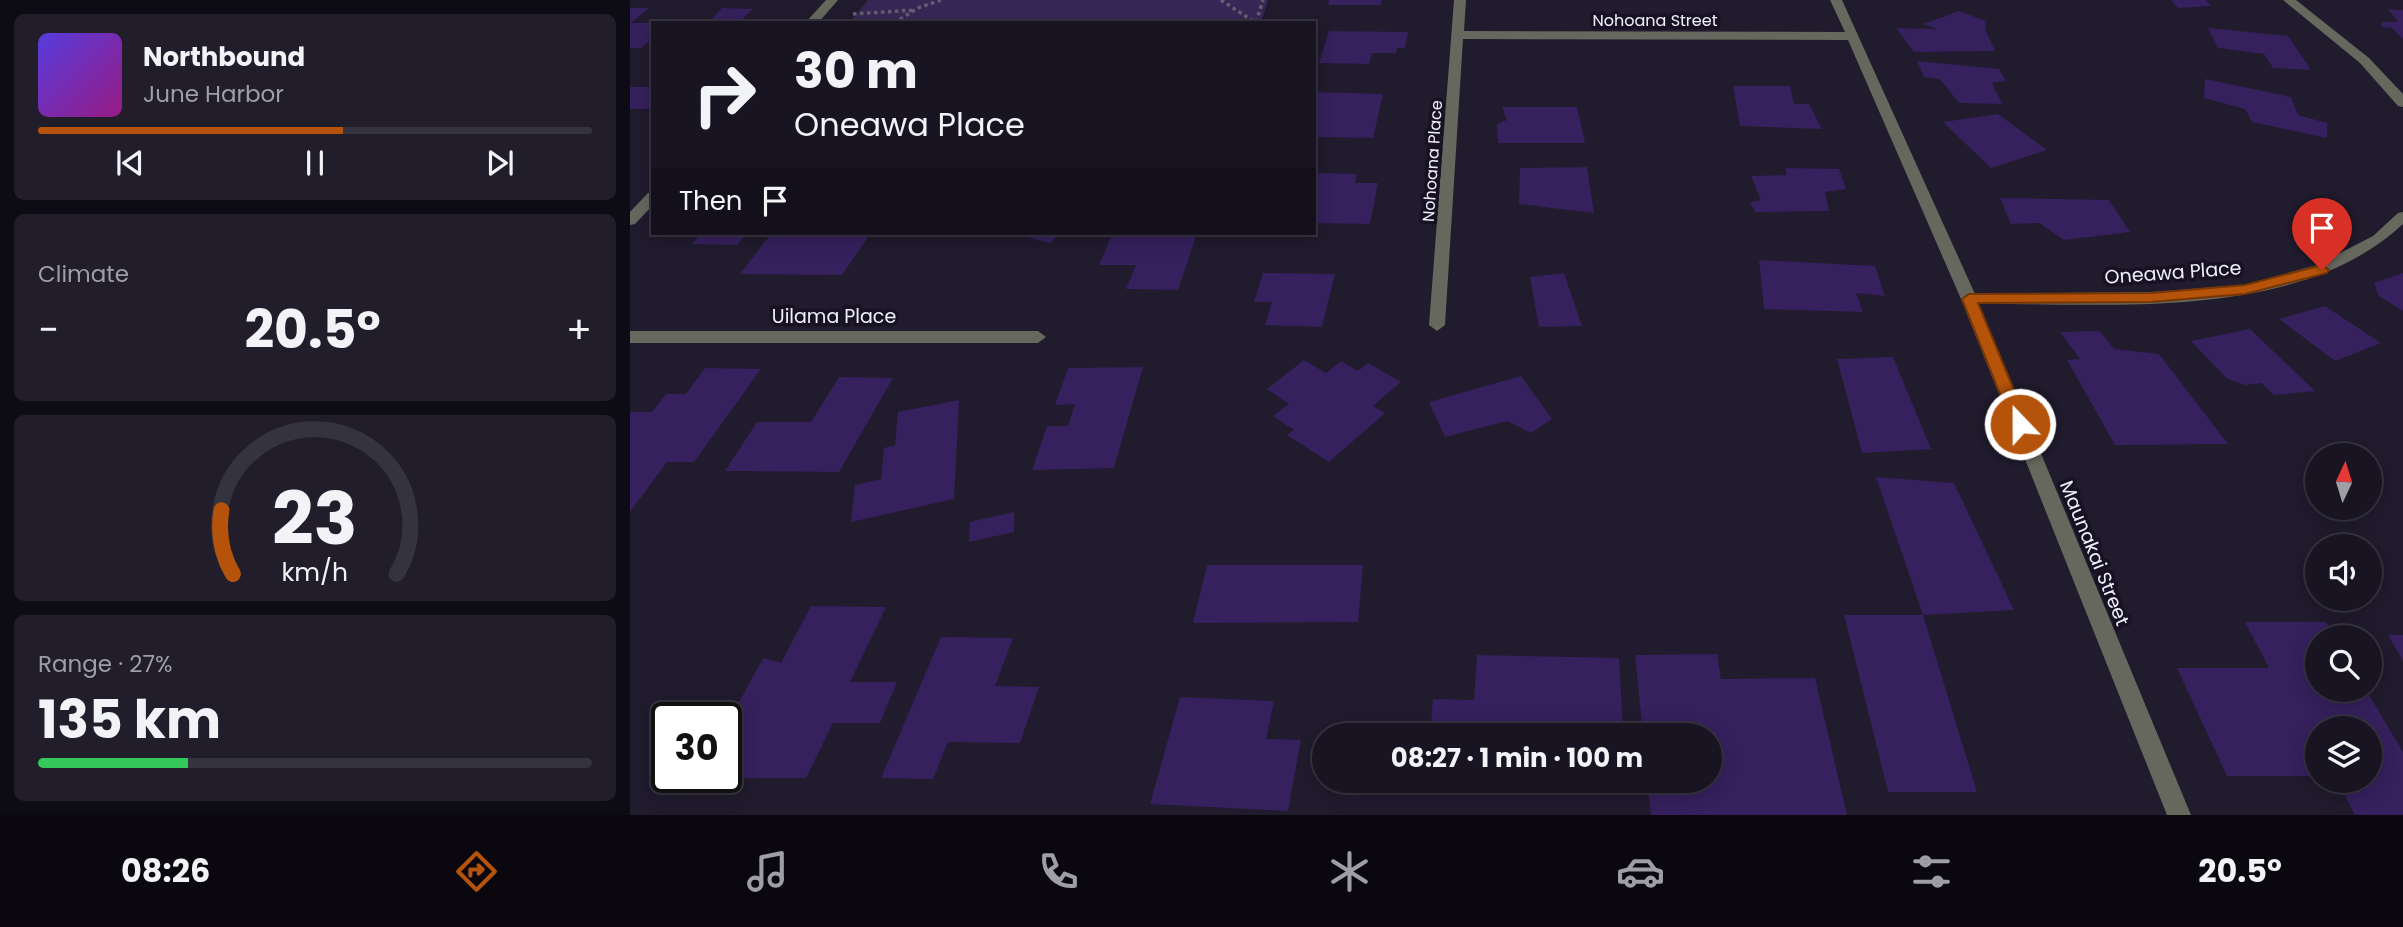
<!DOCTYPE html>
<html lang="en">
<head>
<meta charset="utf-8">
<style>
	body { margin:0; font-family:Poppins,sans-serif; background:#211d2a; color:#f1f3f6; height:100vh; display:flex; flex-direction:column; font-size:26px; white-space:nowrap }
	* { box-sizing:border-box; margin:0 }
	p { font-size:23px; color:#9f9ea5 }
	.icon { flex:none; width:38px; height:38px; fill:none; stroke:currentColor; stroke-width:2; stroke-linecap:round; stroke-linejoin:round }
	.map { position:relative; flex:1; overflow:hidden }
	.side { display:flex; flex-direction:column; gap:14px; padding:14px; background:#0d0b13; width:630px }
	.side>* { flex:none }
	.top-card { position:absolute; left:21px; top:21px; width:665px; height:214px; border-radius:0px; box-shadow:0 4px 18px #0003,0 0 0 2px #363340; background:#181422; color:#f1f3f6; overflow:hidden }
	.needle { width:46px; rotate:4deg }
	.tools { position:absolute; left:1675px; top:443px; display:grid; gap:14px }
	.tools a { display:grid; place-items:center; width:77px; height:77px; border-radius:50%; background:#181422; box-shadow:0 4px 18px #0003,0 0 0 2px #363340; font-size:35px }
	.speed { position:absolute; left:21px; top:702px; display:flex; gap:14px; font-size:35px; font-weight:700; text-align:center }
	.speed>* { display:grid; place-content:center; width:91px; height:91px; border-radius:50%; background:#181422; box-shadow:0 4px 18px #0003,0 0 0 2px #363340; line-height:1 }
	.speed .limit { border:4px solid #111; border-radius:10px; background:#fff; color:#111 }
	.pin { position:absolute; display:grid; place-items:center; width:60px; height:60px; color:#fff; margin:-72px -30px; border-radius:50% 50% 50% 0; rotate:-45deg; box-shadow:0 0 7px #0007 }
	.pin .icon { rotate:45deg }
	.me { position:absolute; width:77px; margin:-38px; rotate:338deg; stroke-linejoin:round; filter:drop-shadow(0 0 5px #0008) }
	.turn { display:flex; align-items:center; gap:24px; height:147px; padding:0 28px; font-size:32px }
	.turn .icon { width:91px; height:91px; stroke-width:2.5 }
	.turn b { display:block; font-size:49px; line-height:60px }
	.then { display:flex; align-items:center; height:66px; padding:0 28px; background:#0003; gap:14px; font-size:26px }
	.big { font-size:52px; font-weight:700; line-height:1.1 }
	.side .widget { flex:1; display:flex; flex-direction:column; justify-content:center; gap:10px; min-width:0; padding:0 24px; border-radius:10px; background:#211d2a }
	.side .dial { align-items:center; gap:0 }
	.dial svg { height:182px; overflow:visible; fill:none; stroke:#363340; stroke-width:7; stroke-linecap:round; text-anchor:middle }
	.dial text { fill:#f1f3f6; stroke:none }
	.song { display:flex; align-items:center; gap:21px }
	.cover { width:84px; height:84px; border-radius:10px; background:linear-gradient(135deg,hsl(250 70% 55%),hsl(310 70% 35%)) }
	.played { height:7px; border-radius:4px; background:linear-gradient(90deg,#b45309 55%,#363340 55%) }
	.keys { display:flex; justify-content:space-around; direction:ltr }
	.heat { display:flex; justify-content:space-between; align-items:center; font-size:38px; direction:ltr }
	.charge { height:10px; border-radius:5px; background:linear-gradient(90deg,#34c759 27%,#363340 0) }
	.trip { position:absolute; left:682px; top:723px; width:410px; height:70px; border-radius:35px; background:#181422; box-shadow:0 4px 18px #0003,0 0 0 2px #363340; font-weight:700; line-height:70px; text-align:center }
	.tabs { display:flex; height:112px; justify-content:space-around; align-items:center; background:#0a080e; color:#9f9ea5 }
	.tabs .icon { width:49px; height:49px }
	.tabs .current { color:#b45309 }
	.tabs b { font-size:32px; color:#f1f3f6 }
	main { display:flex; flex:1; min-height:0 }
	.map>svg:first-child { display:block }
	.green { fill:#372756 }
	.building { fill:#36205d }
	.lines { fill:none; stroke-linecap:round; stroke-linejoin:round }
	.path { stroke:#635f6f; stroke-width:3.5; stroke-dasharray:3.5 3.5; stroke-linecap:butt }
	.minor { fill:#66675d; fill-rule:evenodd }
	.route { fill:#b45309; stroke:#753606; stroke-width:2 }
	.labels { text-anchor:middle; stroke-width:7; stroke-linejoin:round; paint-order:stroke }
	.far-street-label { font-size:16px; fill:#f2effc; stroke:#171223 }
	.street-label { font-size:19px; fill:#f2effc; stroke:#171223 }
</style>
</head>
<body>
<main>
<section class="side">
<div class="widget">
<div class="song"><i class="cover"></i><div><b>Northbound</b><p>June Harbor</p></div></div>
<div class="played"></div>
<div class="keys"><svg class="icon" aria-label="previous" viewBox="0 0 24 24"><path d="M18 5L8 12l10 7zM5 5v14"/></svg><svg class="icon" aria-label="pause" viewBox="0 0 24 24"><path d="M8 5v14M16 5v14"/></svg><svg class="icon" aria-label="next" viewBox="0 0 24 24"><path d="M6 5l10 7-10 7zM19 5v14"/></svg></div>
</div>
<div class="widget"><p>Climate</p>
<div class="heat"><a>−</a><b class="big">20.5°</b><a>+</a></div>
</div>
<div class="widget dial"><svg viewBox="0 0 100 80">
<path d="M14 69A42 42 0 1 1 86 69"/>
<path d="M14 69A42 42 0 0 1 9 41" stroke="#b45309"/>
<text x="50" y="56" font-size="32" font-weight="700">23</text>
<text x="50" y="72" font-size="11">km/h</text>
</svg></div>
<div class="widget"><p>Range · 27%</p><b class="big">135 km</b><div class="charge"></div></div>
</section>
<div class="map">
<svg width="1773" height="815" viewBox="0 0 1773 815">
	<rect width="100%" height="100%" fill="#201b2d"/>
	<path class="green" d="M 238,0 L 638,0 L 631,23 L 219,23 Z"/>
	<path class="building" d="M 699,0 L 751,0 L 751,5 L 698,5 Z
		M 1541,0 L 1576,0 L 1581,6 L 1548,8 Z
		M 0,8 L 19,8 L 1,23 L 23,23 L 23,38 L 11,48 L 0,48 Z
		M 92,8 L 123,9 L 108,23 L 77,23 Z
		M 1758,9 L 1773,10 L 1773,39 L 1762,28 L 1752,27 L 1751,22 L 1768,22 Z
		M 1329,11 L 1356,21 L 1355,29 L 1365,51 L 1284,52 L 1266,28 L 1307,29 L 1293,24 Z
		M 1578,28 L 1658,36 L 1681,70 L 1643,68 L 1634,54 L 1588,48 Z
		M 699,31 L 778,32 L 775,48 L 767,48 L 766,53 L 742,53 L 739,64 L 689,63 Z
		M 1287,61 L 1369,69 L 1376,81 L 1362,83 L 1372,104 L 1329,103 L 1310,79 L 1294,77 Z
		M 1575,79 L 1661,97 L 1668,115 L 1697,123 L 1697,138 L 1622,122 L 1615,109 L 1574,98 Z
		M 1103,86 L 1160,86 L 1164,104 L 1179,104 L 1192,129 L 1110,126 Z
		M 0,87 L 23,87 L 23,109 L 0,109 Z
		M 684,92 L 753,94 L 743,138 L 684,137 Z
		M 872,107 L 947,107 L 955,143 L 868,143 L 867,124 L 877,120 Z
		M 1368,114 L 1417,150 L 1361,168 L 1313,122 Z
		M 957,167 L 964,213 L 889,204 L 890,168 Z
		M 1155,168 L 1209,169 L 1216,189 L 1195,192 L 1199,211 L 1125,212 L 1120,202 L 1131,200 L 1121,176 L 1157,175 Z
		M 684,173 L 727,174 L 725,183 L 748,183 L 740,224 L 684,223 Z
		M 1370,198 L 1479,200 L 1500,232 L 1434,240 L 1409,223 L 1381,224 Z
		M 72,233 L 118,233 L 107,245 L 62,244 Z
		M 161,233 L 241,233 L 212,275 L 110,274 L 141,234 Z
		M 382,233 L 431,233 L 420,243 Z
		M 483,233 L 567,233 L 548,290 L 496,289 L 506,265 L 469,265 Z
		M 1129,260 L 1245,266 L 1255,296 L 1226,293 L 1233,312 L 1134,309 Z
		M 633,273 L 705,274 L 692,327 L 635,325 L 642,302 L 624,302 Z
		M 934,273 L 952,326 L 909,327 L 900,277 Z
		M 1773,273 L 1773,311 L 1749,296 L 1744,283 Z
		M 1695,306 L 1751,343 L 1705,361 L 1649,319 Z
		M 1620,329 L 1685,391 L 1644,395 L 1631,383 L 1615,385 L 1596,378 L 1561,341 Z
		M 1470,331 L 1484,349 L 1529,354 L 1598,444 L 1485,445 L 1437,360 L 1450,359 L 1430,332 Z
		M 1263,357 L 1301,449 L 1232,453 L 1207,359 Z
		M 674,360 L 696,373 L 711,361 L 728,371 L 738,363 L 771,382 L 743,406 L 755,413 L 699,462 L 657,435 L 664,430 L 643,416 L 659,404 L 637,389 Z
		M 513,367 L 484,468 L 402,470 L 417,426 L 438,426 L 445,404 L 425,405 L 438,368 Z
		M 75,368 L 131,369 L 64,462 L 37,462 L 0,512 L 0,412 L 22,412 L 36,394 L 56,394 Z
		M 891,376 L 922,419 L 901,433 L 877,421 L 815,437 L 799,402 Z
		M 209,377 L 263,378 L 209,472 L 95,471 L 127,422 L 181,422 Z
		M 329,400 L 324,499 L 221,522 L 225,485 L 251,479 L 254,448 L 265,445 L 268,412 Z
		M 1246,477 L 1324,483 L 1384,610 L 1293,615 Z
		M 384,512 L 384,532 L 339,542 L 340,522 Z
		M 577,565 L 733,565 L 728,622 L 563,623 Z
		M 181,606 L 256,607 L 220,682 L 267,682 L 250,723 L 203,723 L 176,778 L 96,778 L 96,726 L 133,658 L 151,663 Z
		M 1214,615 L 1293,615 L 1347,792 L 1258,792 Z
		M 1615,622 L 1696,622 L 1705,637 L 1687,637 L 1687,690 L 1736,690 L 1773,752 L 1773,815 L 1725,815 L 1707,780 L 1740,780 L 1740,728 L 1687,728 L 1687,776 L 1597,776 L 1547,668 L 1639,668 Z
		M 1758,635 L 1773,635 L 1773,661 Z
		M 311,637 L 383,638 L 365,686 L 409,687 L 390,743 L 318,742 L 303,779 L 251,778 Z
		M 1087,654 L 1091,679 L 1185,678 L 1217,815 L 1021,815 L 1017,780 L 1080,780 L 1080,735 L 1013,735 L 1005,655 Z
		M 847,655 L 989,658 L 993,735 L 800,735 L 803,699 L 844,700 Z
		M 550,697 L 644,701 L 636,739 L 671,740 L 658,811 L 520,804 Z
		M 796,780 L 995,780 L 996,791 L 795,787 Z"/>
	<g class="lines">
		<path class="path" d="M 591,0 L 626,23
			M 223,14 L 285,10
			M 626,22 L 633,0
			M 264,23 L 288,8 L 311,0"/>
		<path class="minor" d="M 196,0 L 208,0 L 188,23 L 175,23 Z
			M 824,0 L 836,0 L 834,31 L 1215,32 L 1200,0 L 1212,0 L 1345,294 L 1521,292 L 1615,285 L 1687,265 L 1743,236 L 1768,213 L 1773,212 L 1773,224 C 1668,322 1483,303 1349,304 L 1561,815 L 1537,815 L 1331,299 L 1218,40 L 833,39 L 815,325 L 807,331 L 799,325 Z
			M 1653,0 L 1666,0 L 1739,58 L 1773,94 L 1773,107 L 1768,106 L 1730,63 Z
			M 23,192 L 23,205 L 5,224 L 0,225 L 0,212 L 18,193 Z
			M 0,331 L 408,331 L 416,337 L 408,343 L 0,343 Z"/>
	</g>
	<path class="route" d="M 1692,265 L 1699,270 L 1697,273 L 1615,294 L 1521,302 L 1348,303 L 1398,424 L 1390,429 L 1382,424 L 1332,299 L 1339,294 L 1521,293 L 1615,285 Z"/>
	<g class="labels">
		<g class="far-street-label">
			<text x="1025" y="26">Nohoana Street</text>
			<text transform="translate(802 161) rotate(-86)" y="6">Nohoana Place</text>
		</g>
		<g class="street-label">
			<text transform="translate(1543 272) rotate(-4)" y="7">Oneawa Place</text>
			<text x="204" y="323">Uilama Place</text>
			<text transform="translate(1465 553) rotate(68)" y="7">Maunakai Street</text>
		</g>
	</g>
</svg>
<div class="tools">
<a><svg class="needle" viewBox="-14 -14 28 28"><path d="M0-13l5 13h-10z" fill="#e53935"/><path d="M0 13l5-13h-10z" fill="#9f9ea5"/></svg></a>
<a><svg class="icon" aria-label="sound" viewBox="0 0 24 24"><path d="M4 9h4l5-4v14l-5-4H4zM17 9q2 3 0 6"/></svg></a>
<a><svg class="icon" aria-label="search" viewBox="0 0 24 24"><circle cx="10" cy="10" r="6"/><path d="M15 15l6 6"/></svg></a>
<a><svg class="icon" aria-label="layers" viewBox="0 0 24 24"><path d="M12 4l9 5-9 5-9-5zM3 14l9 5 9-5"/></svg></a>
</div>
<div class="speed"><div class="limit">30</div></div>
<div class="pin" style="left:1692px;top:270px;background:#d93025"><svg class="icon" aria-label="arrive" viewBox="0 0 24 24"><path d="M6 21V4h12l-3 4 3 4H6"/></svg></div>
<svg class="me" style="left:1390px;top:424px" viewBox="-20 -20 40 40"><circle r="17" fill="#b45309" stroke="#fff" stroke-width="3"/><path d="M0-11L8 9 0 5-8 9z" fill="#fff"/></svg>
<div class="trip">08:27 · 1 min · 100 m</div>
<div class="top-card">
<div class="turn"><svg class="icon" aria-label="right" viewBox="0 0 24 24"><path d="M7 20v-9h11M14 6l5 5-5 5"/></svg><div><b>30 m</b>Oneawa Place</div></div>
<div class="then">Then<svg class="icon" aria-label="arrive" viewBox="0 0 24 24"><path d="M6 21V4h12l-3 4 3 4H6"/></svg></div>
</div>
</div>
</main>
<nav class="tabs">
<b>08:26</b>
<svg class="icon current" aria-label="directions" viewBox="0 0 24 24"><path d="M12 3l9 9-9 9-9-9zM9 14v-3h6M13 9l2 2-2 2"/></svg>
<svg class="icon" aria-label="music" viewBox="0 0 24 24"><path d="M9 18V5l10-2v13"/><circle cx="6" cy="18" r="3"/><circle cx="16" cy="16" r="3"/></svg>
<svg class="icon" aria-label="phone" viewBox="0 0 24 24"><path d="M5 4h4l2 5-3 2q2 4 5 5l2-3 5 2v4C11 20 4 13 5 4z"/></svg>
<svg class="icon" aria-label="climate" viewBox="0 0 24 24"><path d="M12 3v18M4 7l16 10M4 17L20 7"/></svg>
<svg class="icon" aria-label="car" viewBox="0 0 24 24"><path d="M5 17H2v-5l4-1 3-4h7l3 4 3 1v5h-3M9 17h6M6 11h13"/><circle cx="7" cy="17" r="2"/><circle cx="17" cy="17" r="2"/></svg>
<svg class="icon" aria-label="filters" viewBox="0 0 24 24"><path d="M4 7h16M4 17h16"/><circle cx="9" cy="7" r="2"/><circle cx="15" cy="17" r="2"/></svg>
<b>20.5°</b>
</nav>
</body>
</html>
